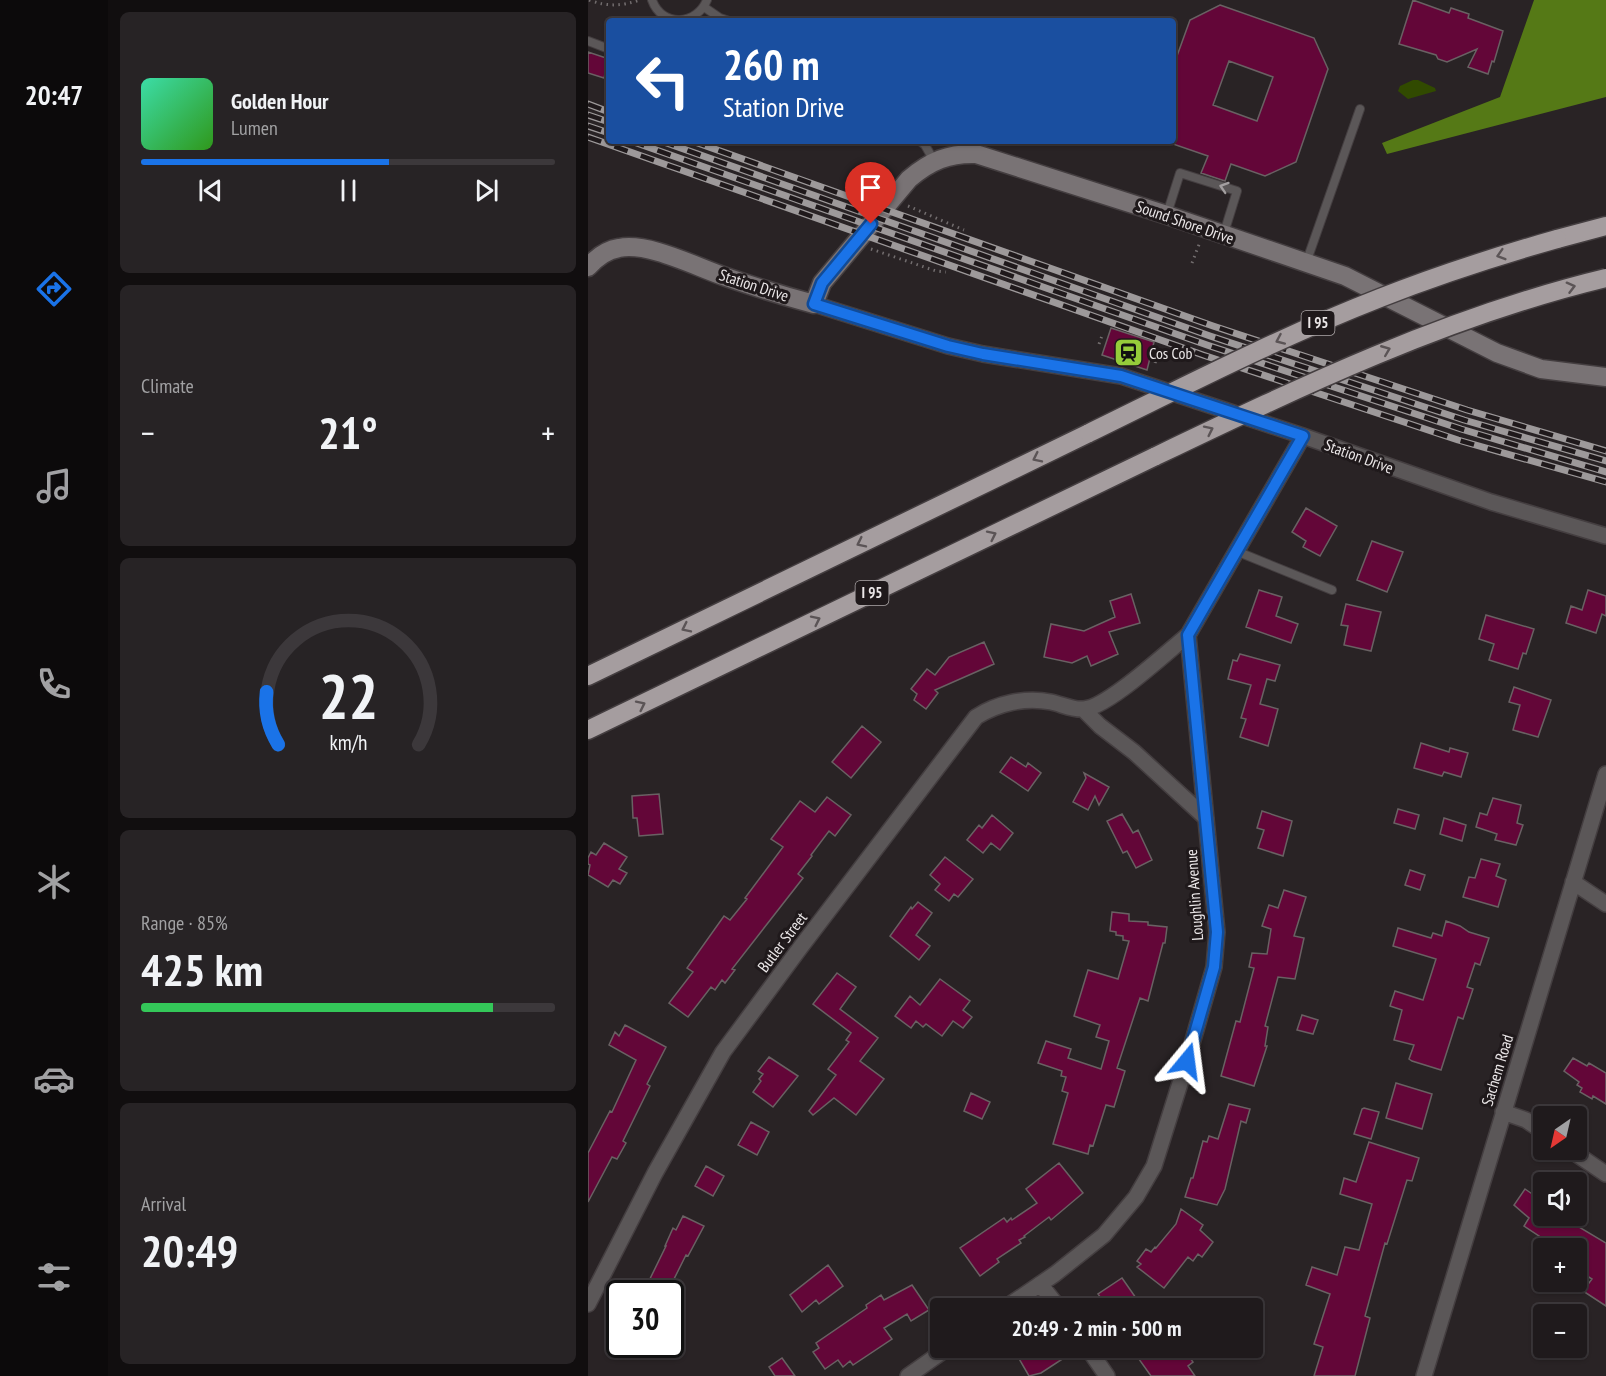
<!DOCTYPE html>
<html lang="en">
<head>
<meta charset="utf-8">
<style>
	body { margin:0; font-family:"PT Sans Narrow",sans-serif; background:#272325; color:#f1f3f6; height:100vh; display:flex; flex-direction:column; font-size:22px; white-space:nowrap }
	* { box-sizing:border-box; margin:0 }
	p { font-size:20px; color:#a1a1a3 }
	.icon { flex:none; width:33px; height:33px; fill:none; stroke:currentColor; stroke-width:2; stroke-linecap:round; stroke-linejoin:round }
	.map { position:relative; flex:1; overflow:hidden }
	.side { display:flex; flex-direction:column; gap:12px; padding:12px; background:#110e0f; width:480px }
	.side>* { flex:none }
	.guide { position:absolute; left:18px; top:18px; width:570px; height:126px; border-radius:6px; box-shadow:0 2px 4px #0004,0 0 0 2px #3c383b; background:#1a4fa0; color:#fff; overflow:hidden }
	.needle { width:39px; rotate:214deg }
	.buttons { position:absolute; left:945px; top:1106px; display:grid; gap:12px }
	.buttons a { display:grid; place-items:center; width:54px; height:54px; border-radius:6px; background:#1f1a1c; box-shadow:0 2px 4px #0004,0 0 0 2px #3c383b; font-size:30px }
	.speed { position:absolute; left:18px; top:1280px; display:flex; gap:12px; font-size:30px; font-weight:700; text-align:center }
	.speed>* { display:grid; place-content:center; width:78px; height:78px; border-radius:50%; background:#1f1a1c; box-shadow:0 2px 4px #0004,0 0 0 2px #3c383b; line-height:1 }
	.speed .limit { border:3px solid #111; border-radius:9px; background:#fff; color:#111 }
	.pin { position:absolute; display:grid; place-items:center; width:51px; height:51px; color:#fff; margin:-62px -26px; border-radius:50% 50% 50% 0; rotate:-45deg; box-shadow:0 0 6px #0007 }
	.pin .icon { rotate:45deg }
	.me { position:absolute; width:66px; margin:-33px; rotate:16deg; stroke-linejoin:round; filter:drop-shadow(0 0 4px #0008) }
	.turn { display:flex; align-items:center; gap:21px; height:126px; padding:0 18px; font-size:27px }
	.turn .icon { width:78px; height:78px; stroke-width:2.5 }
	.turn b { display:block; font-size:42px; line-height:51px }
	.big { font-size:45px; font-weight:700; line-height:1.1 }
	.side .widget { flex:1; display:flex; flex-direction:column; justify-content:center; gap:9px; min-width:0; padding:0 21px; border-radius:9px; background:#272325 }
	.side .dial { align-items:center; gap:0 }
	.dial svg { height:156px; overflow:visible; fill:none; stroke:#3c383b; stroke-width:7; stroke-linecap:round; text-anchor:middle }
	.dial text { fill:#f1f3f6; stroke:none }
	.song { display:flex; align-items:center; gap:18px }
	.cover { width:72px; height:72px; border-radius:9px; background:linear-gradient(135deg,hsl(160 70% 55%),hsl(110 70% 35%)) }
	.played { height:6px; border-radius:3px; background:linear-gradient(90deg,#1a73e8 60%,#3c383b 60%) }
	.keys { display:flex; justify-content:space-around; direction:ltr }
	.heat { display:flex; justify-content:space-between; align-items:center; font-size:33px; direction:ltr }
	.charge { height:9px; border-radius:4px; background:linear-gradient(90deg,#34c759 85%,#3c383b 0) }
	.trip { position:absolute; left:342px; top:1298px; width:333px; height:60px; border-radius:6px; background:#1f1a1c; box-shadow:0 2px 4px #0004,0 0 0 2px #3c383b; font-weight:700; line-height:60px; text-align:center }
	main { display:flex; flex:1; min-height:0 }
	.tab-bar { display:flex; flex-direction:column; width:108px; justify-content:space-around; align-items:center; background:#0c0a0b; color:#a1a1a3 }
	.tab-bar .icon { width:42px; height:42px }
	.tab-bar .active { color:#1a73e8 }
	.tab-bar b { font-size:27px; color:#f1f3f6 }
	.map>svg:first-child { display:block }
	.green { fill:#314a00 }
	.water { fill:#557916 }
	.building { fill:#630638; stroke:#696163; stroke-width:1.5; fill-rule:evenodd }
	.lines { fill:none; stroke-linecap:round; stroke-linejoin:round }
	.lane-casing { stroke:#443e40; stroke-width:10 }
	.street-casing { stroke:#443e40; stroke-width:18 }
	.secondary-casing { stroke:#443e40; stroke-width:21 }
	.highway-casing { stroke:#443e40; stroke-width:21 }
	.path { stroke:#736e6f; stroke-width:3; stroke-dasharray:1.5 4.5; stroke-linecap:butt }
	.lane { stroke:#5b5758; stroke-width:8 }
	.street { stroke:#5b5758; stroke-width:15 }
	.secondary { stroke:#797375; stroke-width:18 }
	.highway { stroke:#a59d9f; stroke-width:18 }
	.rail-casing { stroke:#9d999a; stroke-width:7 }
	.rail { stroke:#1f191b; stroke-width:4.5; stroke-dasharray:14; stroke-linecap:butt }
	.highway-bridge-casing { stroke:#443e40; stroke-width:21; stroke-linecap:butt }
	.highway-bridge { stroke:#a59d9f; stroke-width:18 }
	.oneway { stroke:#a39fa0 }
	.oneway2 { stroke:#5b5456 }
	.route-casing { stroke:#114b97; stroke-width:15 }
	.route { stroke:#1a73e8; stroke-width:10 }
	.labels { text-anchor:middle; stroke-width:6; stroke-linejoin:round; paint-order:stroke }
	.shield { fill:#1f191b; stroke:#aea9aa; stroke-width:1.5 }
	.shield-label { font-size:15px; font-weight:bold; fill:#ebe7e8 }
	.street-label { font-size:16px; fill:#ebe7e8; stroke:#1f191b }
	.poi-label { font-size:16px; fill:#ebe7e8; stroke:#1f191b; text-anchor:start }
</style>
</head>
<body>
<main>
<nav class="tab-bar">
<b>20:47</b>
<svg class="icon active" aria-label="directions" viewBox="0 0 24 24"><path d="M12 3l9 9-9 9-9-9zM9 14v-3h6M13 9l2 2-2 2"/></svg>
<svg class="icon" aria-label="music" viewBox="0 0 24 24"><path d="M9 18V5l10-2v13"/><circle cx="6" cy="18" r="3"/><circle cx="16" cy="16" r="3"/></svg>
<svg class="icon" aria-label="phone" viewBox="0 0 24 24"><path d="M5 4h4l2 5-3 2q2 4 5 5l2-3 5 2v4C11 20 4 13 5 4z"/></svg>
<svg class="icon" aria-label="climate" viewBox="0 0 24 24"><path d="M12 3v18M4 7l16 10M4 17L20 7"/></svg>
<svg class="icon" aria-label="car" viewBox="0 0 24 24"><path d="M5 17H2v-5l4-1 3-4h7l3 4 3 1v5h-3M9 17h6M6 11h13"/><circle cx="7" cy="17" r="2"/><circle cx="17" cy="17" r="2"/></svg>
<svg class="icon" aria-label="filters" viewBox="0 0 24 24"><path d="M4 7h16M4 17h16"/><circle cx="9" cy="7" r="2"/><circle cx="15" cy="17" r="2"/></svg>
</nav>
<section class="side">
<div class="widget">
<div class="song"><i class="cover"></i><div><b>Golden Hour</b><p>Lumen</p></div></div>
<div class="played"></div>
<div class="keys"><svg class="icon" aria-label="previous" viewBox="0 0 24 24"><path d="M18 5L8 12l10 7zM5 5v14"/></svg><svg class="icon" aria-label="pause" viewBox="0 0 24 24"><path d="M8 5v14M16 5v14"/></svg><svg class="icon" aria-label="next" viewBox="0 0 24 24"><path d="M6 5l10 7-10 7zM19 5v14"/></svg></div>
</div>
<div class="widget"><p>Climate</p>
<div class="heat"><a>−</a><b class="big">21°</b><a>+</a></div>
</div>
<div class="widget dial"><svg viewBox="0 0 100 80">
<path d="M14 69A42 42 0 1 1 86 69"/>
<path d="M14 69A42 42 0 0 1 8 42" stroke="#1a73e8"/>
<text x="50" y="56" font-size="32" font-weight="700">22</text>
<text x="50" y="72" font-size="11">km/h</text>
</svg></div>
<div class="widget"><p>Range · 85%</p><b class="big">425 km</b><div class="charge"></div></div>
<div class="widget"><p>Arrival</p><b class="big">20:49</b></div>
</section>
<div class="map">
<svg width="1018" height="1376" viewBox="0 0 1018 1376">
	<rect width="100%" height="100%" fill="#292325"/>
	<path class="green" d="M 825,80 L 830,80 L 847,88 L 848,91 L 820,99 L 810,91 L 812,86 Z"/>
	<path class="water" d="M 946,0 L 1018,0 L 1018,97 L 799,154 L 794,143 L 912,97 Z"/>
	<path class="building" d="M 825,0 L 861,13 L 863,8 L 881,14 L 880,18 L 915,31 L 906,62 L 904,61 L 900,74 L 880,67 L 889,49 L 859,62 L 850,59 L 848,55 L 811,44 Z
		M 632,5 L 726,38 L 740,69 L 708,162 L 677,176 L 643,164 L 637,181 L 613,173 L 620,156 L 585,144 L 585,67 L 602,20 ZM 641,61 L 685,77 L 669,121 L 625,105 Z
		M 0,52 L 21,59 L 16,78 L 0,73 Z
		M 523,328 L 566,342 L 559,370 L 514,355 Z
		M 718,508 L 749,526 L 732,556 L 715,547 L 718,541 L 704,532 Z
		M 784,541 L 815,552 L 799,592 L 769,580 Z
		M 671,590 L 694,597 L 688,616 L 710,624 L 703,643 L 658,627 Z
		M 1000,590 L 1018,596 L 1018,616 L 1014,614 L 1008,633 L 978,623 L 983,606 L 994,610 Z
		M 543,594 L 552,623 L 521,632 L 530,654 L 503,666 L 499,656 L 484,663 L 456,657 L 463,624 L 496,631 L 527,617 L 522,601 Z
		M 758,604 L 793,612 L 783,651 L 756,645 L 760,626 L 753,625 Z
		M 898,615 L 946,629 L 938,654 L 935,653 L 930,669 L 901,660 L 906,644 L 891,639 Z
		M 396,642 L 406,664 L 347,690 L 350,693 L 338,709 L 326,700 L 329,694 L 323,689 L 339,669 L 347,675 L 361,657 Z
		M 652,654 L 692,665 L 687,681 L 679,679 L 672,704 L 690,709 L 680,746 L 652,737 L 658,719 L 653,718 L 663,685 L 640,679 L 645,660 L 649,661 Z
		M 926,687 L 963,700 L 950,737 L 925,730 L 932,705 L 921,702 Z
		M 274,726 L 293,742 L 263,778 L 244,762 Z
		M 833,743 L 861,752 L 862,748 L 880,753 L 873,777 L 856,772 L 854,776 L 826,768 Z
		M 423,757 L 438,767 L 440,763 L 453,773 L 440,791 L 412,772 Z
		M 496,773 L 521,787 L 511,805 L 507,796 L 500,810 L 485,802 L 498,778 Z
		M 71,794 L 75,834 L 51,836 L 49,818 L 45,818 L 44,796 Z
		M 239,797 L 263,815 L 247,836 L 241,831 L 223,855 L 224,856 L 210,874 L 215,878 L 144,969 L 147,970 L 137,983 L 134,980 L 127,990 L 123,987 L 100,1017 L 81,1003 L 105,972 L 99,968 L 136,916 L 142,920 L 159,899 L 157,898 L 195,847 L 183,839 L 212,801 L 227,812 Z
		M 905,798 L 933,805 L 929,823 L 935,825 L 928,845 L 907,840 L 909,834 L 888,827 L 892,813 L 899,815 Z
		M 810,809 L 831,815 L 827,829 L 806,823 Z
		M 674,811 L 704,821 L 695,856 L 670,848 L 676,830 L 669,828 Z
		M 534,814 L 545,833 L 550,830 L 564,860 L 548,868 L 539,851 L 535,853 L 519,821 Z
		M 404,815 L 425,833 L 412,850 L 403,843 L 395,853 L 379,840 L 391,825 L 394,828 Z
		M 856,818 L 878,825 L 874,841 L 852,834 Z
		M 16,843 L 39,857 L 31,869 L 39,873 L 32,884 L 25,880 L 20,887 L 0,875 L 2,865 L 0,864 L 0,858 L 3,852 L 8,855 Z
		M 357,857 L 385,879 L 370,897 L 366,894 L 361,901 L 347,890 L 352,884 L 342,875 Z
		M 893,859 L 912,864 L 908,876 L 918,880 L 910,907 L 875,897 L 881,877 L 887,878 Z
		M 822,870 L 837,875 L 832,890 L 817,885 Z
		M 696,890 L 718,897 L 706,936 L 716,938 L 707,979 L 690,977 L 677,1026 L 680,1027 L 677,1046 L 679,1046 L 666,1086 L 633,1076 L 648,1021 L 652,1022 L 666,968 L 661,967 L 664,953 L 679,954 L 683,929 L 674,926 L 681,905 L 690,908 Z
		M 330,902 L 344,913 L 328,935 L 342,946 L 331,960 L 302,936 L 323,907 L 324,909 Z
		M 524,912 L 541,914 L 541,921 L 560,922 L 560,925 L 579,927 L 577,943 L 575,943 L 560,1001 L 552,998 L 529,1068 L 537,1071 L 526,1107 L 518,1105 L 505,1146 L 502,1145 L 500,1154 L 465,1144 L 480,1093 L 474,1091 L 478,1077 L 473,1076 L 474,1071 L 450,1063 L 458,1041 L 483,1049 L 480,1058 L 513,1069 L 521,1041 L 508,1037 L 512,1025 L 486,1016 L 500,970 L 530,979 L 541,941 L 535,940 L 535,936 L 528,935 L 528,932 L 522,931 Z
		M 858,921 L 872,926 L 881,932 L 901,938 L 892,965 L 887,963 L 879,987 L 885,989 L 875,1019 L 870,1017 L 853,1070 L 824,1061 L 821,1059 L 826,1045 L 806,1040 L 814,1010 L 802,1006 L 807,991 L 835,1000 L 848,959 L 805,946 L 810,928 L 843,938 L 845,933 L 854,936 Z
		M 249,973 L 268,987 L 252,1009 L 290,1038 L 272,1061 L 296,1079 L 268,1115 L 246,1098 L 225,1115 L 221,1111 L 248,1075 L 240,1069 L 261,1042 L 258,1040 L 263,1033 L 225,1004 Z
		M 352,979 L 382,1001 L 375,1010 L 384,1017 L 375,1028 L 365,1021 L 354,1036 L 338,1024 L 335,1027 L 328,1021 L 323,1028 L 307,1016 L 322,996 L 332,1005 Z
		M 714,1015 L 730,1020 L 725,1034 L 709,1030 Z
		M 37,1025 L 78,1047 L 59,1084 L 62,1086 L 35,1141 L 38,1143 L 29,1159 L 24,1157 L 0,1202 L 0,1153 L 22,1111 L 24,1112 L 48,1060 L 21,1045 L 27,1032 L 31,1036 Z
		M 181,1057 L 210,1076 L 185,1107 L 165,1092 L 173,1081 L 171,1079 L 175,1074 L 170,1071 Z
		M 985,1058 L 999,1066 L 1001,1063 L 1018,1073 L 1018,1104 L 1005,1096 L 1004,1099 L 992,1092 L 994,1088 L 989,1085 L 991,1082 L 976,1071 Z
		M 808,1083 L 844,1094 L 834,1129 L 798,1118 Z
		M 383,1093 L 402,1102 L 394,1119 L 376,1111 Z
		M 641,1104 L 662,1109 L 658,1123 L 653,1121 L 637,1189 L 629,1205 L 597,1197 L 603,1178 L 605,1178 L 615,1141 L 619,1142 L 621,1136 L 630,1139 Z
		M 776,1108 L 791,1112 L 783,1139 L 766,1134 L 774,1109 Z
		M 163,1122 L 181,1132 L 169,1155 L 150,1145 Z
		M 781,1142 L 831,1158 L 824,1181 L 819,1180 L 799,1244 L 797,1243 L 777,1316 L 782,1318 L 767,1376 L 726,1376 L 735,1347 L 726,1344 L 742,1294 L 718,1285 L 724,1267 L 749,1275 L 757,1247 L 771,1250 L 784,1204 L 752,1194 L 756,1178 L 768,1182 Z
		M 471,1163 L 495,1193 L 463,1220 L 461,1217 L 436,1236 L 437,1237 L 431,1240 L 433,1243 L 409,1259 L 411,1262 L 392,1276 L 372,1248 L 416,1218 L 419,1222 L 423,1218 L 424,1220 L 449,1203 L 438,1189 Z
		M 118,1166 L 136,1176 L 125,1196 L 107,1186 Z
		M 937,1189 L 953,1200 L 956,1196 L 956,1215 L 971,1215 L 1018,1243 L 1018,1306 L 995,1291 L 1004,1279 L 988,1269 L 988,1248 L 956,1248 L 960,1242 L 936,1226 L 941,1218 L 926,1205 Z
		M 593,1209 L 615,1225 L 612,1230 L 625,1242 L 614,1257 L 610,1254 L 605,1261 L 600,1257 L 576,1288 L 549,1267 L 553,1264 L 549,1261 L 558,1249 L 563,1252 L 567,1247 L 568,1248 L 588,1224 Z
		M 95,1216 L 116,1226 L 100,1256 L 98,1255 L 79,1293 L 65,1293 L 57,1289 L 78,1246 L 77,1246 L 85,1228 L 88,1230 Z
		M 240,1265 L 255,1286 L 231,1304 L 228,1300 L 214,1312 L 202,1295 Z
		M 534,1278 L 555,1308 L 520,1308 L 510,1294 Z
		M 324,1285 L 341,1310 L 323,1321 L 319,1314 L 296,1328 L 304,1339 L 265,1365 L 262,1361 L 255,1367 L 250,1360 L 237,1369 L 225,1352 L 231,1348 L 228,1343 L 279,1308 L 278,1305 L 293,1295 L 296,1300 Z
		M 446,1347 L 484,1347 L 474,1355 L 476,1358 L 453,1373 L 441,1376 L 430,1357 Z
		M 560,1347 L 596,1347 L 597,1351 L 605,1362 L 600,1366 L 607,1376 L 563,1376 L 548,1355 Z
		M 194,1358 L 207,1376 L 187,1376 L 181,1367 Z"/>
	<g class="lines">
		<defs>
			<path id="lane" d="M 64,0 C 74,28 109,25 119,0
				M 116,7 L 132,18 L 141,21
				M 0,41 L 21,49
				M 332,141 L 337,145 L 346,161
				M 579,214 L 592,173 L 649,191 L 636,233
				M 718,263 L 772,109
				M 648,551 L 744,590"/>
			<path id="street" d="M 226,304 L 360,346 L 395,354 L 533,376 L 715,436 L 903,502 L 1018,536
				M 496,710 L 512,726 L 546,752 L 618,818
				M 985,882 L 1018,904
				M 915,1112 L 938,1120 L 956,1132
				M 981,1149 L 1018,1174
				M 452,1284 L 471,1308
				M 0,1304 L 67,1173 L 135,1052 L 212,948 L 388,717 C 410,703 437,697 463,702 C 473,704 485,710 495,709 C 518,709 580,651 600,635
				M 417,1308 L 467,1274 L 516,1235 L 548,1197 L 566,1166 L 599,1061 L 626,967 L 629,932 L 600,635 L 715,436
				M 499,1347 L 519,1376
				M 320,1376 L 361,1347
				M 836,1376 L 1018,774"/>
			<path id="secondary" d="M 0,267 C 8,258 18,250 31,248 C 61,242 108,267 138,277 C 167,287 196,296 226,304 L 234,283 L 321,179 C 342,161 361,153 388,154 L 579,215 L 757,276 L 909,353 L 953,369 L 1018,377"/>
			<path id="highway" d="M 969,239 L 1018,226
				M 0,676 L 501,433
				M 0,730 L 568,456"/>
		</defs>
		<use href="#lane" class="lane-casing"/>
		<use href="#street" class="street-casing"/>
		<use href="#secondary" class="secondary-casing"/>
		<use href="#highway" class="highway-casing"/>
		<path class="path" d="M 1,0 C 20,7 33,6 52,0
			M 320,206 L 376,230
			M 283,249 L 348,271 L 358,272
			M 604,263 L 612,242
			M 511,344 L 515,333
			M 567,363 L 572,349"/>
		<use href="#lane" class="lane"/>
		<use href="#street" class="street"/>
		<use href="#secondary" class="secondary"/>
		<use href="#highway" class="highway"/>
		<defs>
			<path id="rail" d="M 0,104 L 21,112
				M 0,115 L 21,122
				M 0,126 L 21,133
				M 0,137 L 615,355 L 870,440 L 1018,482
				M 43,141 L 619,345 L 873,429 L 1018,472
				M 73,141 L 622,336 L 876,420 L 1018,461
				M 104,141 L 625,326 L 879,410 L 1018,451"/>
		</defs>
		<use href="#rail" class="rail-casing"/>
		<use href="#rail" class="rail"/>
		<defs>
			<path id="highway-bridge" d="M 501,433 C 597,386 692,337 792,298 C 850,275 909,256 969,239
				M 568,456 C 714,386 860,316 1018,278"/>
		</defs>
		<use href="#highway-bridge" class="highway-bridge-casing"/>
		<use href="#highway-bridge" class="highway-bridge"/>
	</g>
	<defs><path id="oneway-chevron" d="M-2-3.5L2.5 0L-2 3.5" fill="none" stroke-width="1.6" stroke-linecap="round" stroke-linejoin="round" transform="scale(1.5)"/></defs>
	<use class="oneway" href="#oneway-chevron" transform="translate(636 187) rotate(-162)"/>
	<g class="oneway2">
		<use href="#oneway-chevron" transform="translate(913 255) rotate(163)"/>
		<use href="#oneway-chevron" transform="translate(983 287) rotate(-15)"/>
		<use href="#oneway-chevron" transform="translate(692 340) rotate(156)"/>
		<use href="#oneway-chevron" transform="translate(798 350) rotate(-22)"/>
		<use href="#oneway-chevron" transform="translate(621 430) rotate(-26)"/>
		<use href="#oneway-chevron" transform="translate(449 458) rotate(154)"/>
		<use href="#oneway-chevron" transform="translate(404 535) rotate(-26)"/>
		<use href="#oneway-chevron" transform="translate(273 543) rotate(154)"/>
		<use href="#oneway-chevron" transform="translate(228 620) rotate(-26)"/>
		<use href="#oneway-chevron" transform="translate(98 628) rotate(154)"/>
		<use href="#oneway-chevron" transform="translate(53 705) rotate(-26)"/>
	</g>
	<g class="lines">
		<defs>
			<path id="route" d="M 283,224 L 234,283 L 226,304 L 360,346 L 395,354 L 533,376 L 715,436 L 600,635 L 629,932 L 626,967 L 599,1061"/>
		</defs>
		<use href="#route" class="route-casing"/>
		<use href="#route" class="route"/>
	</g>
	<defs>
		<symbol id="station-square" viewBox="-11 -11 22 22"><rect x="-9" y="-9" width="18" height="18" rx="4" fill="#95cc3a" stroke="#1f191b"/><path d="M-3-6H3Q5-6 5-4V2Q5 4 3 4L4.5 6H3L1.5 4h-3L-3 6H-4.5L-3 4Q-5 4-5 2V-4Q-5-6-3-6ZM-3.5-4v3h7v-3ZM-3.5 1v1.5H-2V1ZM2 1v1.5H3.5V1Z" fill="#111"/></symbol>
	</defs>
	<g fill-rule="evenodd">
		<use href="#station-square" x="524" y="336" width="33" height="33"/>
	</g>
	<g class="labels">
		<g class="shield">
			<rect x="713.5" y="311" width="33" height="24" rx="4.5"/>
			<rect x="267.5" y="581" width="33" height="24" rx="4.5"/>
		</g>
		<g class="shield-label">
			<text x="730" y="328">I 95</text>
			<text x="284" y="598">I 95</text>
		</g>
		<g class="street-label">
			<text transform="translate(597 222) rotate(19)" y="6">Sound Shore Drive</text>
			<text transform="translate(166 285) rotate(18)" y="6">Station Drive</text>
			<text transform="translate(771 456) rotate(20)" y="6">Station Drive</text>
			<text transform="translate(606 895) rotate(-94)" y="6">Loughlin Avenue</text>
			<text transform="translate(194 942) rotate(-53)" y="6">Butler Street</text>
			<text transform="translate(909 1070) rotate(-73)" y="6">Sachem Road</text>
		</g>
		<g class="poi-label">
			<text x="561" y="359">Cos Cob</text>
		</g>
	</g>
</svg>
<div class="buttons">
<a><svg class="needle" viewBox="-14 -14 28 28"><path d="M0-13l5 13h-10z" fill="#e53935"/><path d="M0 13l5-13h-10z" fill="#a1a1a3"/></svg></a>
<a><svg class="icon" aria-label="sound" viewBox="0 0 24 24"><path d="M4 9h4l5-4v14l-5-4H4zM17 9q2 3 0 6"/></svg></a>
<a>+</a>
<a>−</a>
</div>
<div class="speed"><div class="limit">30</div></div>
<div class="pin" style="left:283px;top:224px;background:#d93025"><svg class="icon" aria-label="arrive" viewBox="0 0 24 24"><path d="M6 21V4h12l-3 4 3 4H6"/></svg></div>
<svg class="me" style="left:599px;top:1061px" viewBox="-20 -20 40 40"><path d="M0-17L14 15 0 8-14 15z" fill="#1a73e8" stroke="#fff" stroke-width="4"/></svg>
<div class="trip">20:49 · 2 min · 500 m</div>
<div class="guide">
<div class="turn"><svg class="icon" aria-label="left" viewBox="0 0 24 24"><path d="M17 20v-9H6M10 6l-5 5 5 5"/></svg><div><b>260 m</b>Station Drive</div></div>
</div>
</div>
</main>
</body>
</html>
